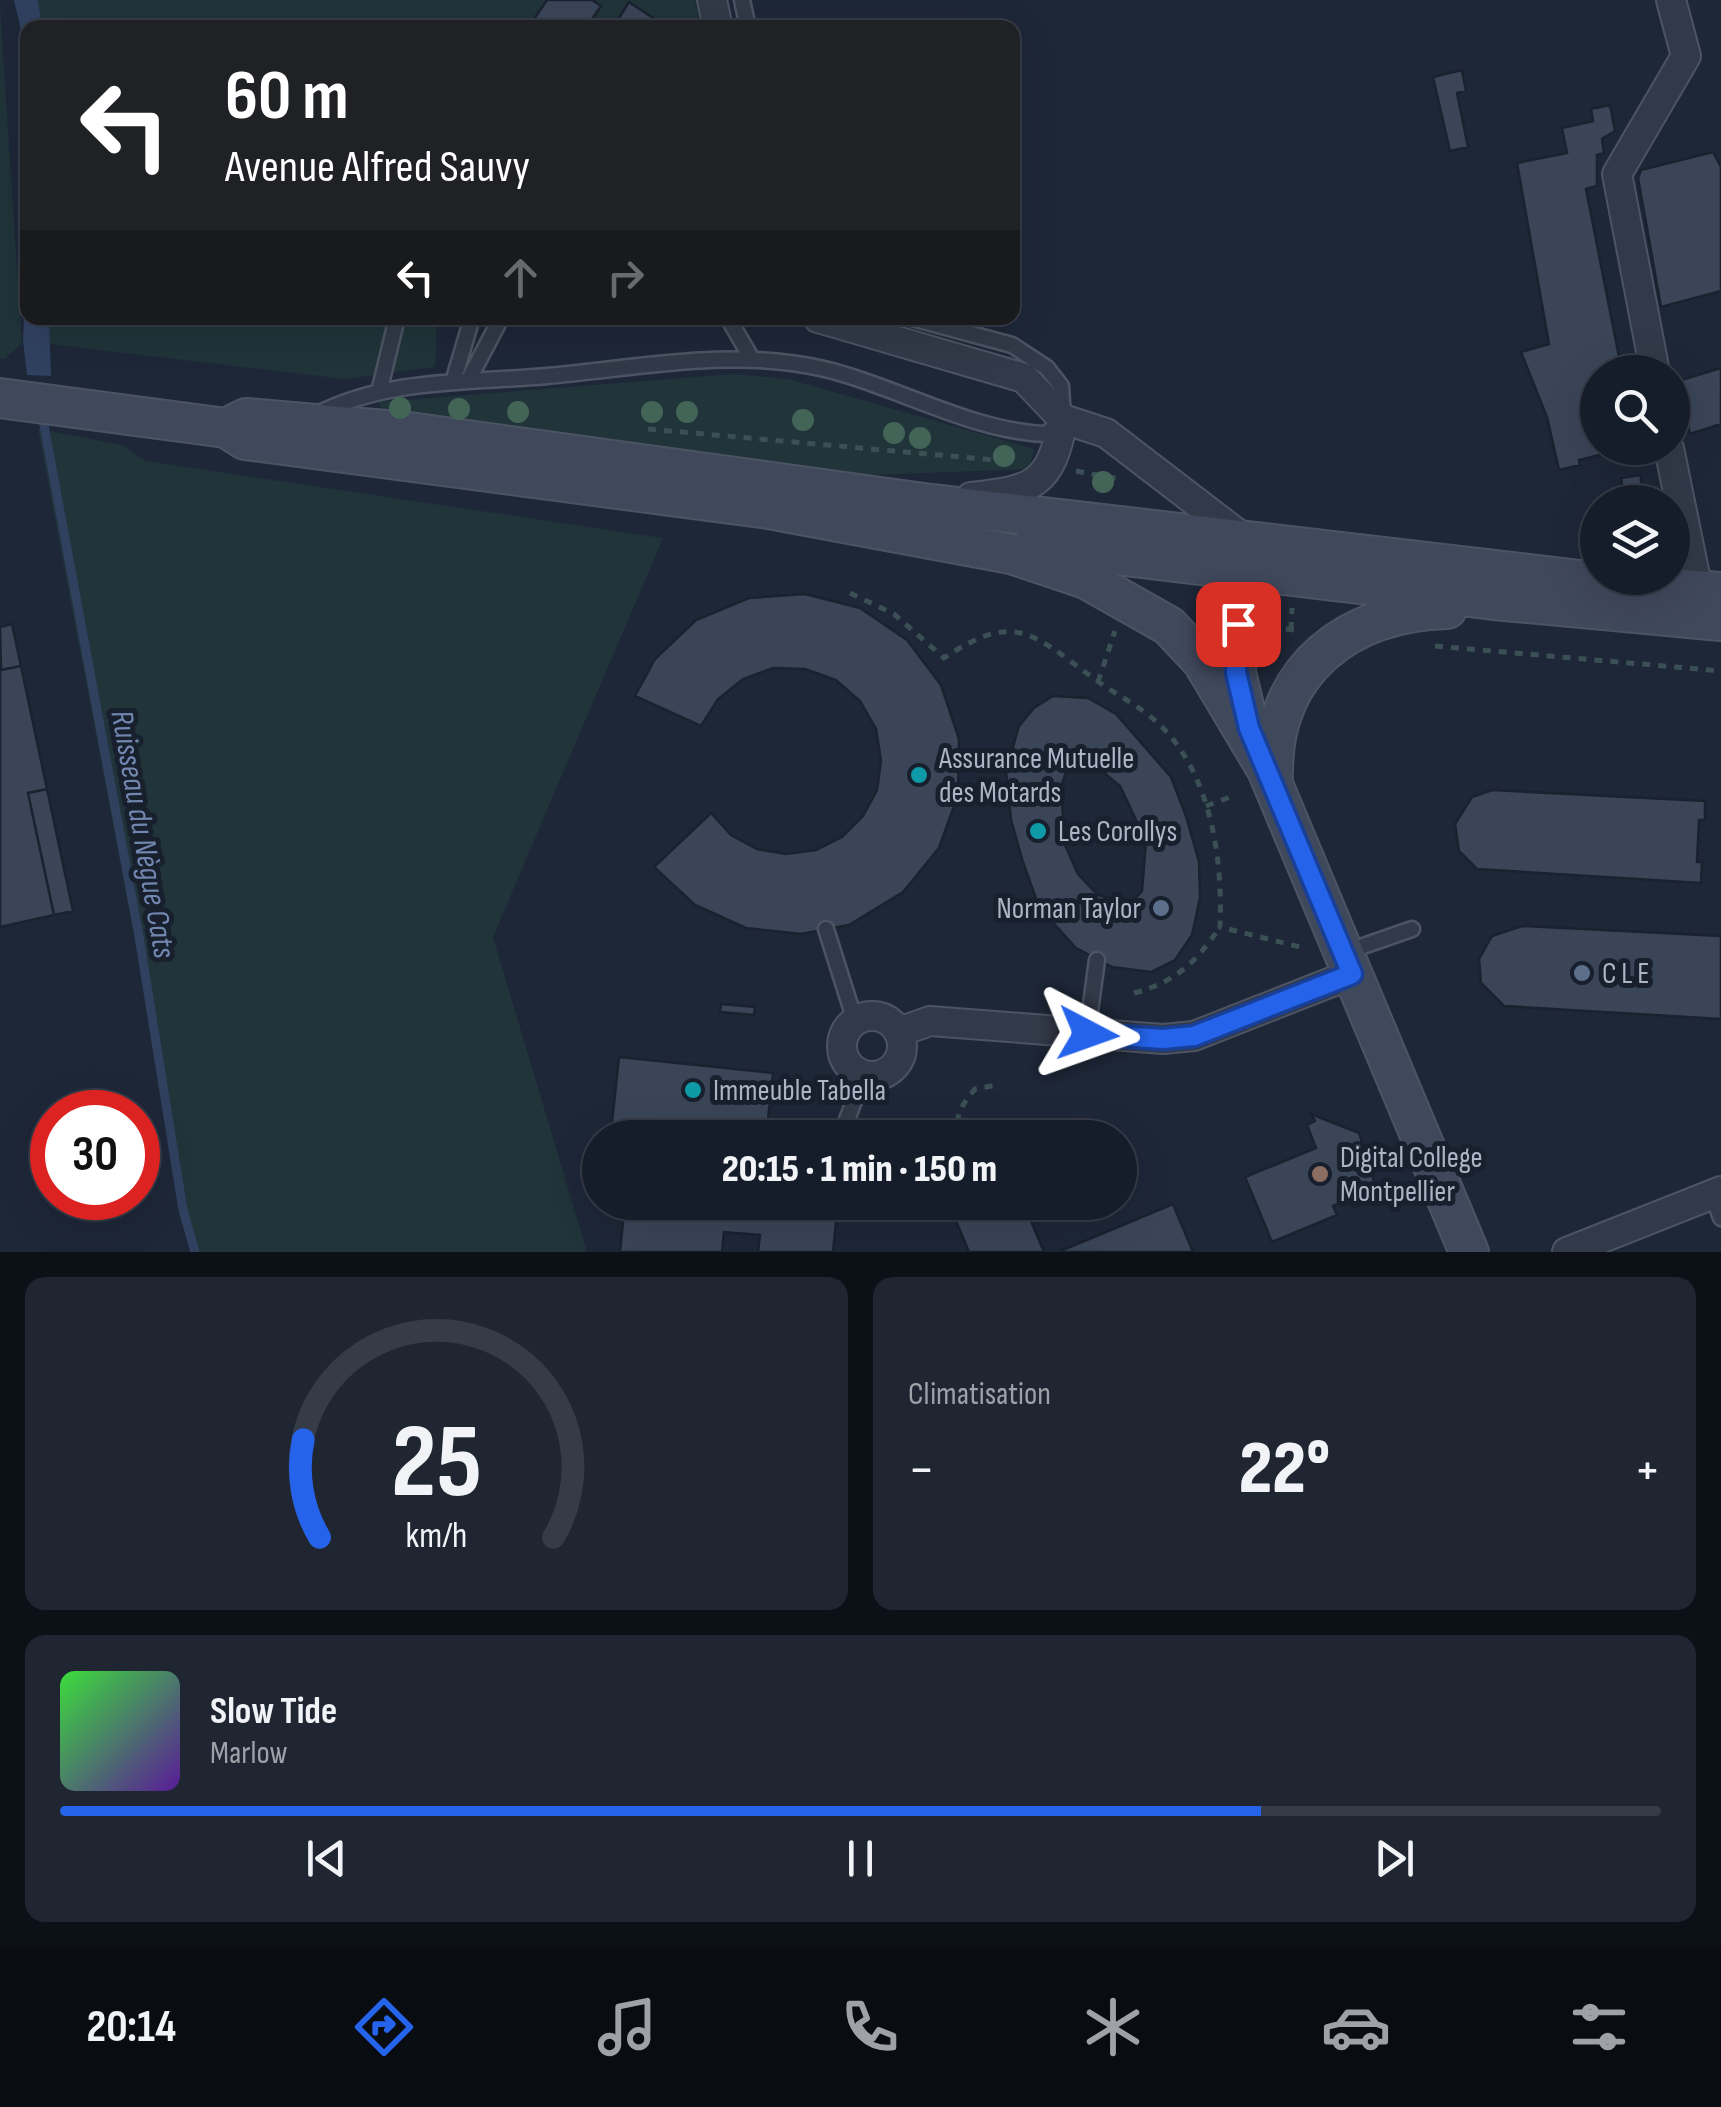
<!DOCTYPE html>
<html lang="fr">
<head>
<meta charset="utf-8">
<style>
	body { margin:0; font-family:"Sofia Sans Condensed",sans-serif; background:#1f2632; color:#f1f3f6; height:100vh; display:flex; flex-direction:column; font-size:38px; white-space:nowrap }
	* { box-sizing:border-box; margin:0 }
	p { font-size:32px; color:#9ea2a8 }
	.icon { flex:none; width:55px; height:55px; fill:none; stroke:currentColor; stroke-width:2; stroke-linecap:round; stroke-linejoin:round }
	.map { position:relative; height:1252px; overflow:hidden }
	.sheet { display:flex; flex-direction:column; gap:25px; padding:25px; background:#0c1017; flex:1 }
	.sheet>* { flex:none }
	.top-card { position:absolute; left:20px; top:20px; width:1000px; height:305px; border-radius:20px; box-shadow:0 10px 40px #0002,0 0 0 2px #353b47; background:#202124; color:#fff; overflow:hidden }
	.tools { position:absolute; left:1580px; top:355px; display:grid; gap:20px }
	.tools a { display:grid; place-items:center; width:110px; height:110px; border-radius:50%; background:#161d2a; box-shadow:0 10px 40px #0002,0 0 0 2px #353b47; font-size:50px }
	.speed { position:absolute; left:30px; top:1090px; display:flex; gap:20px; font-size:50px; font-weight:700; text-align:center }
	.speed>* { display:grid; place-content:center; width:130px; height:130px; border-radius:50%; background:#161d2a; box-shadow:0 10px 40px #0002,0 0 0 2px #353b47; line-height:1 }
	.speed .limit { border:15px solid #d22; background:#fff; color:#111 }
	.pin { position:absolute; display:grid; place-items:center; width:85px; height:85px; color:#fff; margin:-42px; border-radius:20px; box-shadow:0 5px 15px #0006 }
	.me { position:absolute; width:110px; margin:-55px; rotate:94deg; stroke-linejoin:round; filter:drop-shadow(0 0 8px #0008) }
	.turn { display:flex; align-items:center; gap:35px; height:210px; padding:0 40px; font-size:45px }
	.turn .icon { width:130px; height:130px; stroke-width:2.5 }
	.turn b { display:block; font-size:70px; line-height:85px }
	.lanes { display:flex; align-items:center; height:95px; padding:0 40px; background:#0003; justify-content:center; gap:50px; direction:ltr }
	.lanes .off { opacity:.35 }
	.big { font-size:75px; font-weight:800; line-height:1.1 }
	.sheet .widget { flex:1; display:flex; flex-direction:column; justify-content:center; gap:15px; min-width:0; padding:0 35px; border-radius:20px; background:#1f2632 }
	.sheet .dial { align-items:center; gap:0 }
	.dial svg { height:260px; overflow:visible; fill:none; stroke:#353b47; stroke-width:7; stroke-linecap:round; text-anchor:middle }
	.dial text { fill:#f1f3f6; stroke:none }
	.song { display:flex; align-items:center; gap:30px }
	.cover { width:120px; height:120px; border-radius:15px; background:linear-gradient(135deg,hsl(120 70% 55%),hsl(270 70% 35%)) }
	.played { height:10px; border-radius:5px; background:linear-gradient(90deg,#2563eb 75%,#353b47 75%) }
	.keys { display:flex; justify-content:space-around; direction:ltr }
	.heat { display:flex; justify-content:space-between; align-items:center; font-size:55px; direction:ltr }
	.sheet .tiles { flex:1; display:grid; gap:25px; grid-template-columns:1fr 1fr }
	.widget:last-child { grid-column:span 2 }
	.trip { position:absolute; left:582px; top:1120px; width:555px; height:100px; border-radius:50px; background:#161d2a; box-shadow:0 10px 40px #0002,0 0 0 2px #353b47; font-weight:800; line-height:100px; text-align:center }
	.tabs { display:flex; height:160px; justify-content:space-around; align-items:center; background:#090c11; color:#9ea2a8 }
	.tabs .icon { width:70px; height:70px }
	.tabs .active { color:#2563eb }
	.tabs b { font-size:45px; color:#f1f3f6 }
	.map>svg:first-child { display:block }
	.green { fill:#203439 }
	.water { fill:#304160 }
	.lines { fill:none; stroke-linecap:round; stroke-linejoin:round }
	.stream { stroke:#304160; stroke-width:9 }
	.building { fill:#3a4558; stroke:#1a212f; stroke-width:2.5; fill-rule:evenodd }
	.lane-casing { stroke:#4c5463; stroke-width:19 }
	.street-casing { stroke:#4c5463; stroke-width:32 }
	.secondary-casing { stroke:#4c5463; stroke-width:42 }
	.path { stroke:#3b5054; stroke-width:5; stroke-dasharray:8 8; stroke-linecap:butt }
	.lane { stroke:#323948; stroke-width:14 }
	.street { stroke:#323948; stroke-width:28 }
	.secondary { stroke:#40485c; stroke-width:38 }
	.tree { fill:#436558 }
	.route-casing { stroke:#184099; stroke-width:25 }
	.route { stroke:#2563eb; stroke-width:18 }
	.culture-dot { fill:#0f9aa8; stroke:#181f2d; stroke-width:4 }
	.service-dot { fill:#5c6f8a; stroke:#181f2d; stroke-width:4 }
	.education-dot { fill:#8d6e63; stroke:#181f2d; stroke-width:4 }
	.labels { text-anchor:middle; stroke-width:10; stroke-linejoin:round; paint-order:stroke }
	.poi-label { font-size:30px; fill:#acb4c5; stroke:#181f2d; text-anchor:start }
	.water-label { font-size:32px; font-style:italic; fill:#7287b0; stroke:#181f2d }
</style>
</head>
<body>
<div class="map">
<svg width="1721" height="1252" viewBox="0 0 1721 1252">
	<rect width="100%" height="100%" fill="#1e2738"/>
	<path class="green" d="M 38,0 L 695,0 L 701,27 L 42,28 Z
		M 0,8 L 22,343 L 5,359 L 0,358 Z
		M 49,318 L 437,318 L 435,367 L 345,379 L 49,344 Z
		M 734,374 L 788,379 L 1034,449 L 1029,469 L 843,476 L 381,411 L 379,402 Z
		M 38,429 L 122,445 L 145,461 L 663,538 L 493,937 L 587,1252 L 194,1252 Z"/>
	<path class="water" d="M 14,0 L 38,0 L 42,27 L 28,28 L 27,164 L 20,25 Z
		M 27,255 L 28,318 L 49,318 L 51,376 L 27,375 L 23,341 Z"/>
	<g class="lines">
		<path class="stream" d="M 44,425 L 139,936 L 183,1210 L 195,1252"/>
	</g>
	<path class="building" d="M 547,0 L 592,0 L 601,6 L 586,28 L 528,28 Z
		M 629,2 L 665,26 L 664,28 L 633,28 L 619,18 Z
		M 1462,70 L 1466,91 L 1457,93 L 1468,147 L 1450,151 L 1433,77 Z
		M 1610,105 L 1615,131 L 1602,139 L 1604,153 L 1597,155 L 1597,186 L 1586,189 L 1622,372 L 1598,372 L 1598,448 L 1629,448 L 1579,460 L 1580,465 L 1559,470 L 1547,417 L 1521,352 L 1549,344 L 1517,163 L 1567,153 L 1562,128 L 1593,121 L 1591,109 Z
		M 1713,152 L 1721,167 L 1721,291 L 1661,307 L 1638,178 L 1641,170 Z
		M 1721,368 L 1721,424 L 1690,434 L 1678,381 Z
		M 1641,475 L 1641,487 L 1623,490 L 1621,478 Z
		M 805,594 L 860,608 L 907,640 L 941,685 L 959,739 L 958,795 L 939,848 L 903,892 L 849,925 L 801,934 L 746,928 L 695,905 L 654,867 L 711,813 L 731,835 L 757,849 L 786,854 L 816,850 L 842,837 L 863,816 L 877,790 L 881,761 L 876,729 L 860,701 L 836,680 L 805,669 L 773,668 L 743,679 L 718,699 L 701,726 L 635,696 L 655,659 L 696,620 L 749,598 Z
		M 12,624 L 21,666 L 1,670 L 0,627 Z
		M 21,666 L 47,789 L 28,793 L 54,915 L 0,927 L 0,667 L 1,670 Z
		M 1053,696 L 1088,698 L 1116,714 L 1171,777 L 1186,816 L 1199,862 L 1200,898 L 1192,935 L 1175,960 L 1151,972 L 1112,967 L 1076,948 L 1039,907 L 1023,862 L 1011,820 L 1006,771 L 1019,726 L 1034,708 ZM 1078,763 L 1097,767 L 1120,786 L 1146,841 L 1142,891 L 1131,903 L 1098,895 L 1078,874 L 1065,845 L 1061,787 L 1067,769 Z
		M 47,789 L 73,911 L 54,915 L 28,793 Z
		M 1492,790 L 1705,801 L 1705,820 L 1699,820 L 1697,862 L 1702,862 L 1701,883 L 1477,869 L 1459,851 L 1455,824 L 1472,797 Z
		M 1522,926 L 1721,936 L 1721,1019 L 1504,1006 L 1481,983 L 1479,959 L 1492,936 Z
		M 721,1004 L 755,1007 L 754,1015 L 720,1012 Z
		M 619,1057 L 773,1073 L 766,1138 L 677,1138 L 611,1131 Z
		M 1311,1114 L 1359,1133 L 1379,1197 L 1353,1208 L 1349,1199 L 1333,1206 L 1337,1215 L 1272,1242 L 1245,1177 L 1316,1148 L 1307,1125 L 1315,1121 Z
		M 625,1202 L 838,1202 L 833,1252 L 758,1252 L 760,1235 L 724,1232 L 722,1252 L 620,1252 Z
		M 948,1202 L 1023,1202 L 1044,1252 L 969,1252 Z
		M 1173,1204 L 1193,1252 L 1058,1252 L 1118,1227 Z"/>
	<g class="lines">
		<defs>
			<path id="lane" d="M 742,0 L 748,28
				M 728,318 L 752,359
				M 468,381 L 501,318
				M 453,382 L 472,318
				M 379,392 L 397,318
				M 316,415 C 387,378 469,383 547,376 C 638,368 729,348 820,368 C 892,384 972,432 1046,434 L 1063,419 L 1061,386 L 1047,368 L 1012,345 L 912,318
				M 826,929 L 855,1021
				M 1346,952 L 1412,929
				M 1087,1034 L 1097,960
				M 840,1138 L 864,1075
				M 1712,1194 L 1721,1218"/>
			<path id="street" d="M 712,0 L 718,28
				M 818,318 L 1024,378 L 1063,419 L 1106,433 L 1243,538
				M 1655,372 L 1617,174 L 1686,56 L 1671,0
				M 1669,448 L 1698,590
				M 971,497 C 1033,490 1051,486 1063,419
				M842 1046a30 30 0 1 1 60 0a30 30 0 1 1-60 0Z
				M 899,1032 L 930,1021 L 1163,1039 L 1194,1036 L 1352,974
				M 1567,1252 L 1721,1191"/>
			<path id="secondary" d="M 0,398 L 226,428 L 245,440 L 769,509 L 1011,554 L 1086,579 L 1169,626 L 1202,661 L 1273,780
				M 226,428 L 246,418 L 409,432 L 924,503 L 1606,583 L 1721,592
				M 1033,545 L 1494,600 L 1721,621
				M 1243,546 L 1236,672 L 1249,727 L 1469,1252
				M 1273,772 C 1273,669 1348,612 1447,609"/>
		</defs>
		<use href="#lane" class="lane-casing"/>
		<use href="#street" class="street-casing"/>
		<use href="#secondary" class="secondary-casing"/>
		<path class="path" d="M 648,429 L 1006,461
			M 1076,471 L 1119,479
			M 850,593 L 894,614 L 944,658 C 1014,611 1032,633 1092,677 C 1114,694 1141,706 1161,726 C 1211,775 1223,860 1220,927 L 1300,947
			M 1270,627 L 1294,630
			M 1291,630 L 1292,608
			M 1435,646 L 1721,671
			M 1098,682 L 1115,631
			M 1206,806 L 1236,795
			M 1134,993 C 1176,982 1196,962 1220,927
			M 960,1138 C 953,1116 962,1105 975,1089 L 997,1085"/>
		<use href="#lane" class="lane"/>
		<use href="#street" class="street"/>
		<use href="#secondary" class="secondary"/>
	</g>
	<g class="tree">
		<circle cx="400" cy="408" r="11"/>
		<circle cx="459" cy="409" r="11"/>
		<circle cx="518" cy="412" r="11"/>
		<circle cx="652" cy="412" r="11"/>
		<circle cx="687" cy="412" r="11"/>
		<circle cx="803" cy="420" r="11"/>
		<circle cx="894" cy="433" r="11"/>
		<circle cx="920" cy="438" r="11"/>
		<circle cx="1004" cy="456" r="11"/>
		<circle cx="1103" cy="482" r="11"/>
	</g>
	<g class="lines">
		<defs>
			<path id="route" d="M 1088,1034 L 1163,1039 L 1194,1036 L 1352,974 L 1249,728 L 1236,672 L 1238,624"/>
		</defs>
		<use href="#route" class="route-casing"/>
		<use href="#route" class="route"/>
	</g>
	<g class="culture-dot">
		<circle cx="919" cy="775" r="10"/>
		<circle cx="1038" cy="831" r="10"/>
		<circle cx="693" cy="1090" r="10"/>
	</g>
	<g class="service-dot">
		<circle cx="1161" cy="908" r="10"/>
		<circle cx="1582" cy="973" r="10"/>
	</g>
	<circle class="education-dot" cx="1320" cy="1174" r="10"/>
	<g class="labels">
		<g class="poi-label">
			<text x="939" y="768">Assurance Mutuelle<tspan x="939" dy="34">des Motards</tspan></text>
			<text x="1058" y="841">Les Corollys</text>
			<text x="1141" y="918" text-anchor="end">Norman Taylor</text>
			<text x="1602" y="983">C L E</text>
			<text x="713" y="1100">Immeuble Tabella</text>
			<text x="1340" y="1167">Digital College<tspan x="1340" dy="34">Montpellier</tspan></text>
		</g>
		<g class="water-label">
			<text transform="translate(144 834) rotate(80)" y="11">Ruisseau du Nègue Cats</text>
		</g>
	</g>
</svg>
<div class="tools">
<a><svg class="icon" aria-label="search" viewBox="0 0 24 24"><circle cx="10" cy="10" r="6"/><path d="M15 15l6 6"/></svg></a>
<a><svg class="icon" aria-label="layers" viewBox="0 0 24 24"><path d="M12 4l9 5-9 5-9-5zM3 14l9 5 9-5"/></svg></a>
</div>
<div class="speed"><div class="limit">30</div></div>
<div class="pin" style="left:1238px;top:624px;background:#d93025"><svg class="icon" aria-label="arrive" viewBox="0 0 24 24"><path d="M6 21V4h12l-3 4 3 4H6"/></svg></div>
<svg class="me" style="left:1088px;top:1034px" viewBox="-20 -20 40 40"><path d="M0-17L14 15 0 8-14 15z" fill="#2563eb" stroke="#fff" stroke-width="4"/></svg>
<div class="trip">20:15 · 1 min · 150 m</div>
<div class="top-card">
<div class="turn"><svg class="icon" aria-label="left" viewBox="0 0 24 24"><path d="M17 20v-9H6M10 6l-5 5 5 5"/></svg><div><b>60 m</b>Avenue Alfred Sauvy</div></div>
<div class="lanes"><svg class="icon" aria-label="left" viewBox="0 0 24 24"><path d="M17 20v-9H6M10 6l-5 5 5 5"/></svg><svg class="icon off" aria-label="ahead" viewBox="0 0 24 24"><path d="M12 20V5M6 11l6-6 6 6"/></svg><svg class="icon off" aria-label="right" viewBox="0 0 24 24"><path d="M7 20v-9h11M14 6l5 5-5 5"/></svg></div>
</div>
</div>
<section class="sheet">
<div class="tiles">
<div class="widget dial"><svg viewBox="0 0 100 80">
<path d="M14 69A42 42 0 1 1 86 69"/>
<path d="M14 69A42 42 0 0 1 9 39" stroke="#2563eb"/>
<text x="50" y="56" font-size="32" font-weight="700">25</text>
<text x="50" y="72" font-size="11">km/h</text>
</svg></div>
<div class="widget"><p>Climatisation</p>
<div class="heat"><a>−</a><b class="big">22°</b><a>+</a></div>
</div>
<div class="widget">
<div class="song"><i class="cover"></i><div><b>Slow Tide</b><p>Marlow</p></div></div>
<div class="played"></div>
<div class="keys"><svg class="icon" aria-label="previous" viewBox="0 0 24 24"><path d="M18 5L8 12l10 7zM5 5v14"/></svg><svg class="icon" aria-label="pause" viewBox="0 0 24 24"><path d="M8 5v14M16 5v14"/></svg><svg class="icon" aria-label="next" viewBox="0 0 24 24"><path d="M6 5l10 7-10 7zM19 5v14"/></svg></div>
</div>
</div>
</section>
<nav class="tabs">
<b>20:14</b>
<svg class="icon active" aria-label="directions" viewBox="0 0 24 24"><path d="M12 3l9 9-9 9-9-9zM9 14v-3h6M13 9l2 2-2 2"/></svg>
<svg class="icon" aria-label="music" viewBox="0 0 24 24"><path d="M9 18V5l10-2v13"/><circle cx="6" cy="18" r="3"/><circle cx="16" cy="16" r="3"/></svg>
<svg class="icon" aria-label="phone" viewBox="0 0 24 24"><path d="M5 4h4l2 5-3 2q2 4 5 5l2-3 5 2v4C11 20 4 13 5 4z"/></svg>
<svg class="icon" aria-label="climate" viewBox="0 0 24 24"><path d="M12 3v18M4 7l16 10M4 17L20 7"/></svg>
<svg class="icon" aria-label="car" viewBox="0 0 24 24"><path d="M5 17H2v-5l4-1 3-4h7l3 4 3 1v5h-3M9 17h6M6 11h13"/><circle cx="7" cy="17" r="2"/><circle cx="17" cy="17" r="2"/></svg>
<svg class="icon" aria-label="filters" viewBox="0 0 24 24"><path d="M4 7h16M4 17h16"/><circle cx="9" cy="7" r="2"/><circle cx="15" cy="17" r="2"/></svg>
</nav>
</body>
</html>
